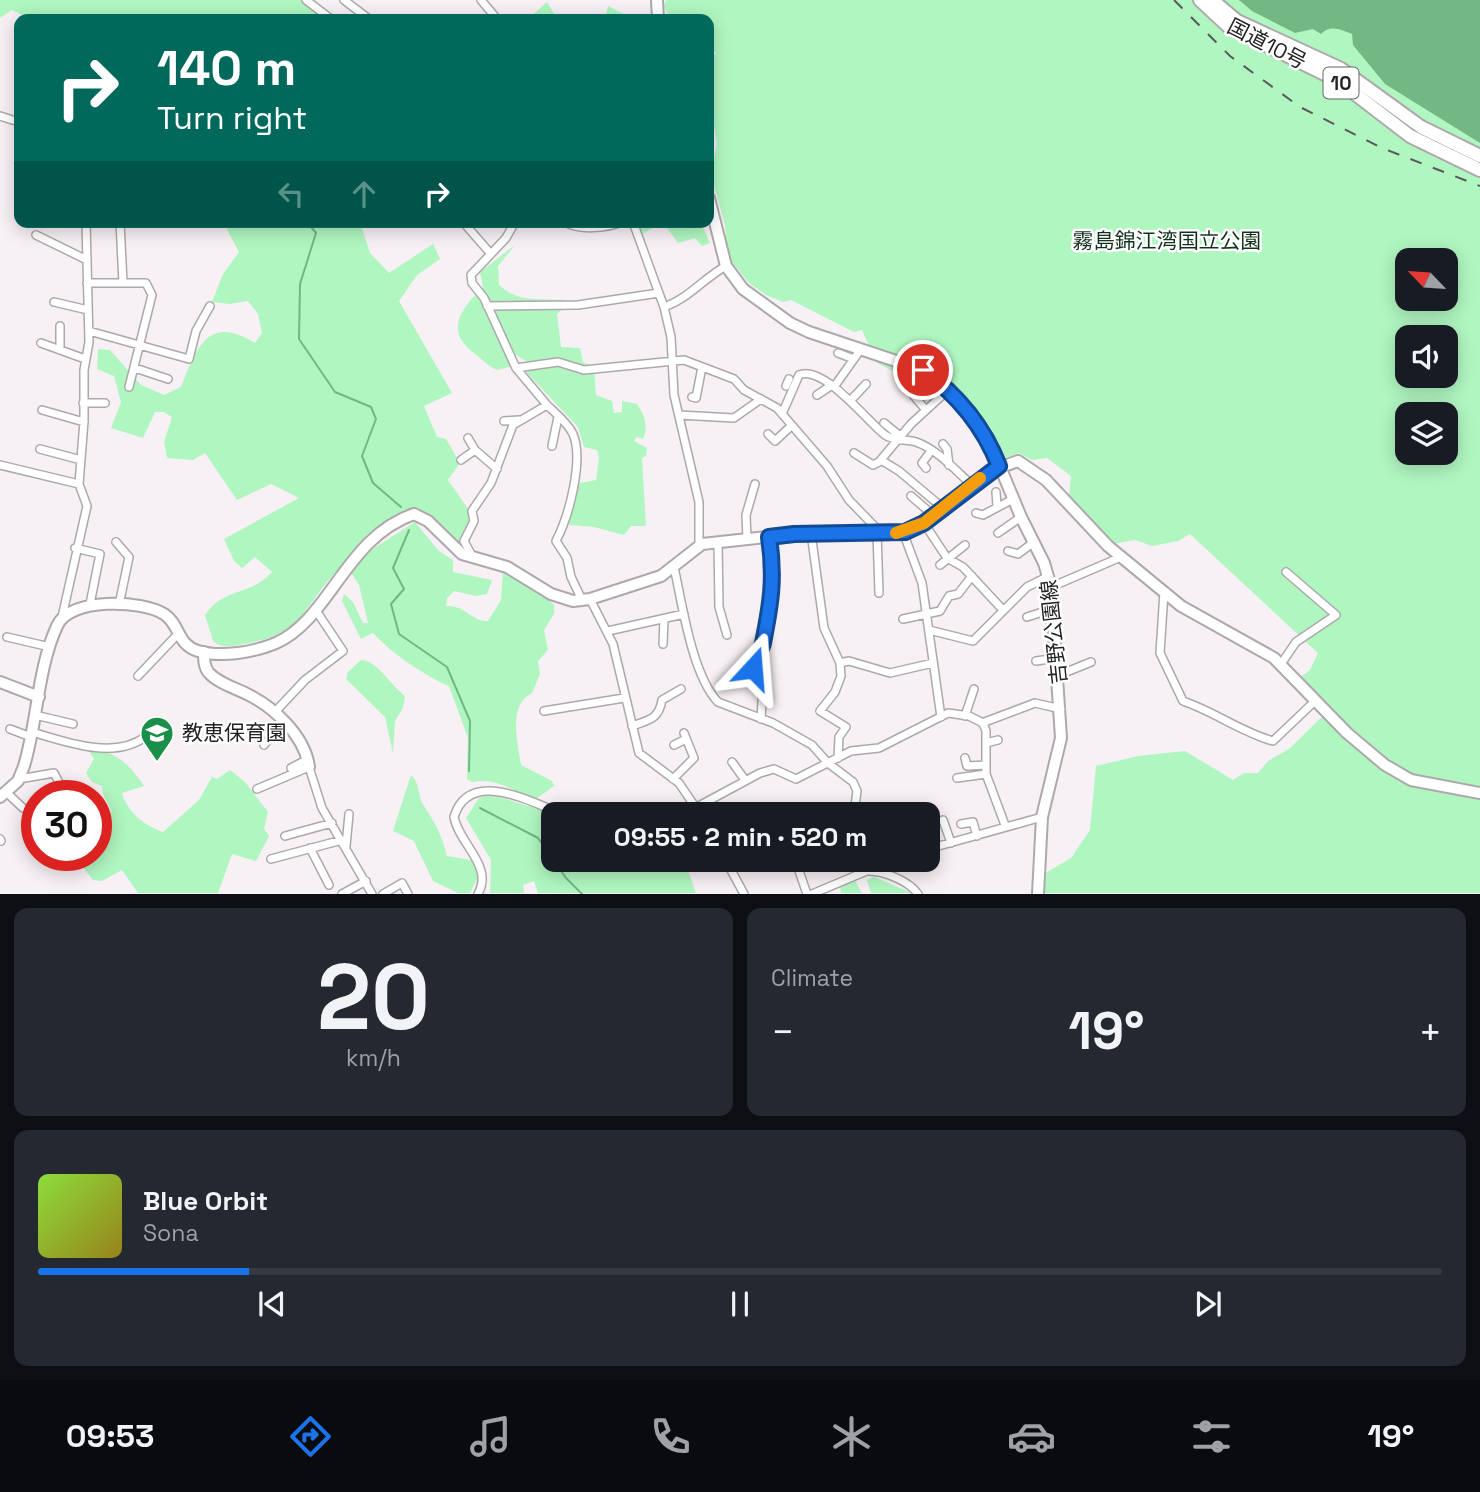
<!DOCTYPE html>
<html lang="en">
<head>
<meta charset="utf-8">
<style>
	body { margin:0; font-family:"Space Grotesk","Noto Sans JP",sans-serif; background:#242831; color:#f1f3f6; height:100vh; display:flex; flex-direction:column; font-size:26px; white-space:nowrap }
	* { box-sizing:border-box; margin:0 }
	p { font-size:23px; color:#9ea1a6 }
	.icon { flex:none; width:38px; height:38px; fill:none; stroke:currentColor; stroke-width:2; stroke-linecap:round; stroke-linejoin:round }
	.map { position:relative; height:894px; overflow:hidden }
	.sheet { display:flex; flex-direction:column; gap:14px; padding:14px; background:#0d0f14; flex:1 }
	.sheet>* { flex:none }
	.guide { position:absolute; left:14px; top:14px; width:700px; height:214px; border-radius:14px; box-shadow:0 4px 18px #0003; background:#00695c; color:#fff; overflow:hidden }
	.needle { width:46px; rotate:295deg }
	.buttons { position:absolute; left:1395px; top:248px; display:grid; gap:14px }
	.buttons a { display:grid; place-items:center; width:63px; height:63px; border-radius:14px; background:#171b24; box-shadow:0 4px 18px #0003; font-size:35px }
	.speed { position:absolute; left:21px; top:780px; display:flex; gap:14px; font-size:35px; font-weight:700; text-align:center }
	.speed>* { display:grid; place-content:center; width:91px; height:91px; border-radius:50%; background:#171b24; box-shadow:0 4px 18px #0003; line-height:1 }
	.speed .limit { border:10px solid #d22; background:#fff; color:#111 }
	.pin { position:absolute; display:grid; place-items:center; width:60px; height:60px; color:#fff; margin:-30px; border:4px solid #fff; border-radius:50%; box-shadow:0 2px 7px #0007 }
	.me { position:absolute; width:77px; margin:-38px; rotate:19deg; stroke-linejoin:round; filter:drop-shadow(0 0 5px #0008) }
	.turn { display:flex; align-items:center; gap:24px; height:147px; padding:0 28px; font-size:32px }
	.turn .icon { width:91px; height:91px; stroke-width:2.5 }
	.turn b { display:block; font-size:49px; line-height:60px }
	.lanes { display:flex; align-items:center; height:66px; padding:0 28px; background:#0003; justify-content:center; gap:35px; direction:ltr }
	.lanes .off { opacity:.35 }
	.big { font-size:52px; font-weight:700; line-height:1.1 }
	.sheet .widget { flex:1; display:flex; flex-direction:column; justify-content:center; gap:10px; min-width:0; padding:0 24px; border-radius:14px; background:#242831 }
	.sheet .dial { align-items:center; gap:0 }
	.dial b { font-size:91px; line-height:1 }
	.song { display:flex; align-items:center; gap:21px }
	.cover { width:84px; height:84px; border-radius:10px; background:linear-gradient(135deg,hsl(90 70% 55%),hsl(50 70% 35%)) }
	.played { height:7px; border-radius:4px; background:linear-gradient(90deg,#1a73e8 15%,#363941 15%) }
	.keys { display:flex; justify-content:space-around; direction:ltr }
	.heat { display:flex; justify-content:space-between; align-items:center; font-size:38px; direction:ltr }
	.sheet .tiles { flex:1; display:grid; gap:14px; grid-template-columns:1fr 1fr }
	.widget:last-child { grid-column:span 2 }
	.trip { position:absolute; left:541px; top:802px; width:399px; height:70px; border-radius:14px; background:#171b24; box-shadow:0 4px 18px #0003; font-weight:700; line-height:70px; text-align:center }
	.dock { display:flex; height:112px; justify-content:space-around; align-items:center; background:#090b0e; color:#9ea1a6 }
	.dock .icon { width:49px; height:49px }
	.dock .current { color:#1a73e8 }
	.dock b { font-size:32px; color:#f1f3f6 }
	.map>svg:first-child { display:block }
	.green { fill:#b0f6c1; fill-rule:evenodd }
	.water { fill:#72b784 }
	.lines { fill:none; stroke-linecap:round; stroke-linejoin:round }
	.stream { stroke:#72b784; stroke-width:2 }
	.street-casing { stroke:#aea8ac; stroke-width:10 }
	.secondary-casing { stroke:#aea8ac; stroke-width:14 }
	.highway-casing { stroke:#aea8ac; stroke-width:16 }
	.street { stroke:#fff; stroke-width:7 }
	.secondary { stroke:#fff; stroke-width:10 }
	.highway { stroke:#fff; stroke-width:12 }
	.rail { stroke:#5b575a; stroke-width:2; stroke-dasharray:12 12; stroke-linecap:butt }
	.route-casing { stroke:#114b97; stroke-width:18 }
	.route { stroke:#1a73e8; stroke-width:12 }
	.slow { stroke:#f59e0b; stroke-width:12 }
	.labels { text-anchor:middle; stroke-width:5; stroke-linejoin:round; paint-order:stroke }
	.shield { fill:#fff; stroke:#666466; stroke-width:2 }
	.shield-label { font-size:19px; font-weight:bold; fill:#252224 }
	.street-label { font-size:21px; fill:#252224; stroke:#fff }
	.park-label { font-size:21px; fill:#13321c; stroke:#fff }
	.poi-label { font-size:21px; fill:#252224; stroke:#fff; text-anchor:start }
</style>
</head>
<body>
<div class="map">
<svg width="1480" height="894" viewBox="0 0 1480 894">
	<rect width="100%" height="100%" fill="#f7f0f4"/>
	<path class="green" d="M 0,0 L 311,0 L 319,8 L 318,14 L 326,19 L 30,19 L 12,10 L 0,18 Z
		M 666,0 L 1480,0 L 1480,893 L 1042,893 L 1042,875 L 1071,858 L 1090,830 L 1096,766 L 1138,756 L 1185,751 L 1233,780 L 1244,773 L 1258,773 L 1268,761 L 1289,749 L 1328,711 L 1301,677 L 1310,670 L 1318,653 L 1190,534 L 1178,541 L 1152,546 L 1135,540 L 1113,544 L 1069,497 L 1071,476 L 1047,458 L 1032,460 L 1019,453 L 1002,459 L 995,436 L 980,415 L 877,363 L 862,330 L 854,332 L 791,300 L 783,302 L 766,295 L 749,283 L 728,257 L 725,225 L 711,174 L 717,144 L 709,95 L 709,57 L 717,53 L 709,49 L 709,19 L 670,19 L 664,6 ZM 1407,261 L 1446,261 L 1446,299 L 1407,299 ZM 1407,338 L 1446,338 L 1446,376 L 1407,376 ZM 1407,415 L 1446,415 L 1446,453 L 1407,453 Z
		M 547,2 L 557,19 L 528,19 Z
		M 608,6 L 633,19 L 605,19 Z
		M 223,222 L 360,222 L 370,253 L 389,273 L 433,244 L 440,259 L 417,275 L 399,301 L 452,393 L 424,406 L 437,437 L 446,439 L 460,463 L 448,480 L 473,516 L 465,551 L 415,510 C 392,528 368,544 346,563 C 303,599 311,633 244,644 C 232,646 222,649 213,641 L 205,615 C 225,586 250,597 272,572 L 255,557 L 242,568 L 234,561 L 224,539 L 299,498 L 271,484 L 237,500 L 205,453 L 193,460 L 167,458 L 164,442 L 172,417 L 164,412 L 155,412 L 143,438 L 111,428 L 121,402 L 114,376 L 97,369 L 98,349 L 110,350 L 141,385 L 164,395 L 181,387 C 197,347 208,314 255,343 L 262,333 L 258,314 L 248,301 L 230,304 L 212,302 L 223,274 L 239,252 Z
		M 635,222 L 663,222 L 639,236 Z
		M 669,222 L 701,222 L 710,243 L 702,246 L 695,238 L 678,243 L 667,228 Z
		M 515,245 L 498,266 L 499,285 C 519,303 538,298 563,300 L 568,304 L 557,314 L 561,347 L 580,348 L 583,362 L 594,367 L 596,395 L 612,401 L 614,413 L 622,412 L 622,401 L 637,404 C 644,414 649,427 643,439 L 636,437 L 634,441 L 647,448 L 646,456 L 642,458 L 646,526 L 631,526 L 624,535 L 594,527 L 569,525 L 575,484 L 596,480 L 599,458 L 597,450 L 584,447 L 578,427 L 527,373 L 533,365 L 511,352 L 512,366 L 497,370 C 488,366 483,360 475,354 C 444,331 460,310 483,287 L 480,272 Z
		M 415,522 L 439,551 L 453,560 L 453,572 L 492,580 L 487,594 L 476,596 L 454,591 L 447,598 L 446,606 C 466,605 470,621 488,621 L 501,600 L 503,571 L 530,582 L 554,605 L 554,614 L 544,630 L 548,650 L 538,661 L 540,674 L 532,693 C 507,705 518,743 521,765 L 552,781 L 554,786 L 533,801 C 514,790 495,777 472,782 L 467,779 L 468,738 L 449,686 C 425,676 390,652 373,633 L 361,639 L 342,601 L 344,594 L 353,602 L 363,623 L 368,623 L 359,585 L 350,571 L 365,554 Z
		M 361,660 C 377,660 391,686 405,696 L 403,708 L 395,721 L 393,753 L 385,717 L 346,679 L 348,672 Z
		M 87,747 C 117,753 127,761 144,786 L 122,793 C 128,813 144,825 163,832 L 199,800 L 212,777 L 217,779 L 230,770 L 245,782 L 268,812 L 264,829 L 269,836 L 256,861 L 232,854 L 218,893 L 138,893 L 122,870 L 102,881 L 93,880 L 74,856 L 96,856 L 96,826 L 112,812 L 103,794 L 102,786 L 92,782 L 86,773 L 94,759 Z
		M 411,775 C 421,784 417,796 424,806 C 436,825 441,833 447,856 L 471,860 L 479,875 L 470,893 L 458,893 L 433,881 L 414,841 L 393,831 Z
		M 490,794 L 553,814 L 553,859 L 684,859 L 696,893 L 538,893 L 534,881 L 523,885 L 524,893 L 490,893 L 491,860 L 466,818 L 479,798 Z
		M 853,877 L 862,893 L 841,893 L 840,883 Z
		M 874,877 L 907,891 L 911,893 L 871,893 L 867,880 Z"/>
	<path class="water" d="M 1239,0 L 1480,0 L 1480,143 L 1385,84 L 1353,45 L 1352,34 C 1341,30 1330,24 1321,34 L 1313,29 L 1295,33 L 1252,11 Z"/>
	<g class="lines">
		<path class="stream" d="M 307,222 L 316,233 L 300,284 L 299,339 L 335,392 L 371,407 L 376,419 L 362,456 L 373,483 L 401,507
			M 409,530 L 393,568 L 404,589 L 391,604 L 399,634 L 447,667 L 470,721 L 469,771
			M 480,808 L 538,838 L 566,878 L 582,894"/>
		<defs>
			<path id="street" d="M 306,0 L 331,19
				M 344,0 L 369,19
				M 481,0 L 497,19
				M 0,116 L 19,122
				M 120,222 L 123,283
				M 463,222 L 491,254
				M 515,222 L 506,238 L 471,275 L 472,283 L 484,298 L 516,368 L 547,405
				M 565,222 C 580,231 606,228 622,222
				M 633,222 L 664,307 L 671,337 L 674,395 L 699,502 L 699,546
				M 36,235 L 87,260
				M 87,283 L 146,283 L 152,295 L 129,387
				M 54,302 L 88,310
				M 487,306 L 578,305 L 659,293
				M 664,307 C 688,299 704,278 726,266
				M 60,326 L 60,350
				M 89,331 L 189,359 L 196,331 L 210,306
				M 41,343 L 85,359
				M 838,353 L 854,359
				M 135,368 L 168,379
				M 516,368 L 558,362 L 584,370 L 684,360 L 734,379 L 744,390 L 777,408 L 827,466 L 849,500 L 881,533
				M 786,386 L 789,379
				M 834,387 L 861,349
				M 817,395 L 832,385
				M 914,396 L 926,410
				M 692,397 L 696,398 L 702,367
				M 850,401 L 866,384
				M 83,403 L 105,403
				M 42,410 L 84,422
				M 782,414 L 799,375 C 823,364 867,421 885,435 C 894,441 906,439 916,442 C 937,449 956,471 972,485
				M 679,415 L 734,418 L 761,399
				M 504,421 L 519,420
				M 884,423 L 900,436
				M 768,434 L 775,441 L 791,426
				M 468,438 L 475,450 L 497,469
				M 943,444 L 947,449 L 949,465
				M 552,446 L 558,417
				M 40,449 L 81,460
				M 854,453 L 873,465 L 879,462 L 911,424 L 948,390
				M 461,460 L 475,450
				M 881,460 L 899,471 L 943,508
				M 0,465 L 79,484
				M 926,468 L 922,463 L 931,451
				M 996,492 L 997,506
				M 911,496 L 934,516
				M 976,513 L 983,515 L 1013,499
				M 924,523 L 947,558 L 963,567 L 1003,610
				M 903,532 L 922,583 L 941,717
				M 811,533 L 824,628 L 840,663 L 841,676 L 835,692 L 820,711 L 846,727 L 839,737 L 838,758
				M 877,533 L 879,593
				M 998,533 L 1021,517
				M 747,539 L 746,515 L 755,484
				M 116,542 L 129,557 L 119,605
				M 718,542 L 719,607 L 727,635
				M 75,548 L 100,554 L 90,604
				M 1008,551 L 1018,554 L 1034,542
				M 472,556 L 464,541 L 474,521 L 472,511 L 491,483 L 513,425 L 547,405 C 555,413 568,423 573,434 C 584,460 569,516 556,541 L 567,558 L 571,577 L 582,600
				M 940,565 L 965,545
				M 674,567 C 682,603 692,675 718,702 L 773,723 L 812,745 L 828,763 L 853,782 L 857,791 L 854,814
				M 1051,587 L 1121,557
				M 1164,592 L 1160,653 L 1183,701 C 1215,712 1241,732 1273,741 L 1315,701
				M 590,599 L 613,644 L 639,753 L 679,783 L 700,814
				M 62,617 L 87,506 L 79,484 L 84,421 L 84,370 L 89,342 L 86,222
				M 1027,617 L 1052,609
				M 903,619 L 940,611 L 949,596 L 958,594 L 972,576
				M 929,630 L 973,641 L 1027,587 L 1049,576
				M 608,631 L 684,614
				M 7,637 L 50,647
				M 663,644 L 664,619
				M 1036,661 L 1057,658
				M 840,663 L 849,661 L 890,673 L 933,663
				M 1281,664 L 1296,642 L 1336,615 L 1286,572
				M 1059,675 L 1091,662
				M 138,676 L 177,635
				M 544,711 L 624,698
				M 274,713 L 305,680 L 343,651 L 315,609
				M 35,715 L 73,724
				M 965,716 L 974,689
				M 761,719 L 763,685 L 753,668 L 753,661 L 762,648 L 774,591 L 769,537
				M 982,723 L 1035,703 L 1061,709
				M 632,726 C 649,720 659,719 662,700 L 681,689
				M 10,729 L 31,737
				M 32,732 C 66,742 114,760 145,737
				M 986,743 L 998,740
				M 264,745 L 283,722
				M 674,745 L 686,739
				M 965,758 L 967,766 L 986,765
				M 732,762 L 745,780
				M 291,768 L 308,759
				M 957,778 L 986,774
				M 19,779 L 54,773 L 66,796
				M 673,779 L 694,758 L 684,733
				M 257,789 L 309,767 L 322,808 L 372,894
				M 6,792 L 23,808
				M 684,814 L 760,773 L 774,769 L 796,779 L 851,751 L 879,748 L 948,713 L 969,716 L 983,723 L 986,731 L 986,774 L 1005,825
				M 943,820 L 951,843
				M 961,824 L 973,822 L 977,836
				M 285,836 L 332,823
				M 0,839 L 1,841
				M 346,846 L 349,814
				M 310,848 L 329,885
				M 928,849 L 1042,817
				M 271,859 L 342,840
				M 725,859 L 744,894
				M 795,859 L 807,894
				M 859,859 L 860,872
				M 869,871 C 884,871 909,881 918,894
				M 342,894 L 366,881
				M 383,894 L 402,883 L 408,894
				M 478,894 C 494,866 459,844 454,817 C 469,768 529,801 562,814
				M 812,894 L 895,859"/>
			<path id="secondary" d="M 657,0 L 658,19
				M 709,198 L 726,266 L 743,289 L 790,323 L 809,332 L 923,370 L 948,390 L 988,438 L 1021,517 L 1044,563 L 1051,587 L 1061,738 L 1042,817 L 1038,894
				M 204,652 C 204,660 204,667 209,673 C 218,683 235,688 247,694 C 274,707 305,736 309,767
				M 0,682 L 39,697
				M 0,797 L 18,781 L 24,766 C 38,720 37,670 57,626 C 69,597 142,600 164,614 C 180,624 177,645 198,651 C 221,658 255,652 276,643 C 330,619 346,537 414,514 L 428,521 L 462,554 L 507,567 L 551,594 L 573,601 L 590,599 L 661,576 L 702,544 L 794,534 L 905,532 L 924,523 L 990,471 L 1018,461 L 1046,480 L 1108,546 L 1181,606 L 1274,658 L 1347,733 L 1385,765 L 1411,780 L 1480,793"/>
			<path id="highway" d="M 1200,0 L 1229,27 L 1337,80 L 1410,136 L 1480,170
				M 1212,0 L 1237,21 L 1341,69 L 1421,127 L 1480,156"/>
		</defs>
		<use href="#street" class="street-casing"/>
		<use href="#secondary" class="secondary-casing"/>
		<use href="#highway" class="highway-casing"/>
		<use href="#street" class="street"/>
		<use href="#secondary" class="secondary"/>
		<use href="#highway" class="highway"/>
		<path class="rail" d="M 1174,0 L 1230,56 L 1300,107 L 1382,148 L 1480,186"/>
	</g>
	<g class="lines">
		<defs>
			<path id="route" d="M 753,668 C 753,658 761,652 763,643 C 771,603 775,578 769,537 L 794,534 L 905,532 L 924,523 L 999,466 C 983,425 958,395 923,370"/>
		</defs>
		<use href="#route" class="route-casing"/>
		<use href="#route" class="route"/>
		<path class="slow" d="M 896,533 L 924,523 L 980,478"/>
	</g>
	<defs>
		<symbol id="school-pin" viewBox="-11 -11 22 30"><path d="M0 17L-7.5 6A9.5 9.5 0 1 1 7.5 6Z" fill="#198f4a" stroke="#fff"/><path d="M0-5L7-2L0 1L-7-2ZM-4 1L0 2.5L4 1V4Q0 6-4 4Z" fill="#fff"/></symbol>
	</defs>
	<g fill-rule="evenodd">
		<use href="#school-pin" x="138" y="714" width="38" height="52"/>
	</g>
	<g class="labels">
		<rect class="shield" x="1323.5" y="67.5" width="35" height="31" rx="5"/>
		<g class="shield-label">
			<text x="1341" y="90">10</text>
		</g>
		<g class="street-label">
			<text transform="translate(1267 44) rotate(27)" y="7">国道10号</text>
			<text transform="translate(1054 632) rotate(-96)" y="7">吉野公園線</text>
		</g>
		<g class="park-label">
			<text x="1167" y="248">霧島錦江湾国立公園</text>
		</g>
		<g class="poi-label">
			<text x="182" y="740">教恵保育園</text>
		</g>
	</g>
</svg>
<div class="buttons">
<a><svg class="needle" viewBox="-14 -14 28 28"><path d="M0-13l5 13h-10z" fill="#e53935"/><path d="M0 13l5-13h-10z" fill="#9ea1a6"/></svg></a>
<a><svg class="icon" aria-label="sound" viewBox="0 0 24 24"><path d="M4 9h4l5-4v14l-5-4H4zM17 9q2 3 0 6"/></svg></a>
<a><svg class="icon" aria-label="layers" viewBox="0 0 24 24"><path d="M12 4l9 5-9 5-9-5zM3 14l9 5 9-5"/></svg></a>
</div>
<div class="speed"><div class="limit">30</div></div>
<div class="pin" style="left:923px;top:370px;background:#d93025"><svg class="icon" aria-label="arrive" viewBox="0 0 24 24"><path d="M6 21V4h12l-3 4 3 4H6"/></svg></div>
<svg class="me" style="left:753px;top:668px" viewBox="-20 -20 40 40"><path d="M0-17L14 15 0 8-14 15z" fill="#1a73e8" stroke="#fff" stroke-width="4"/></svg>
<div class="trip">09:55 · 2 min · 520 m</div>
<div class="guide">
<div class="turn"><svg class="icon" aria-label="right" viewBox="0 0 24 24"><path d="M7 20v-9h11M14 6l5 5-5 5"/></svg><div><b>140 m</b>Turn right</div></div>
<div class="lanes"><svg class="icon off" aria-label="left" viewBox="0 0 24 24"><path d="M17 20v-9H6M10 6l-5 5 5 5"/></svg><svg class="icon off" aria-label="ahead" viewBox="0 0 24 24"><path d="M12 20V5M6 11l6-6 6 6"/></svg><svg class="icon" aria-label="right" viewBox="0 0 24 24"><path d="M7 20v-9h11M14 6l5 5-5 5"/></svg></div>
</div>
</div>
<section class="sheet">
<div class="tiles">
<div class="widget dial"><b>20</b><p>km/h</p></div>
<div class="widget"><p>Climate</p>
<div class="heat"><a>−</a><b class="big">19°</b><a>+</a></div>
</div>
<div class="widget">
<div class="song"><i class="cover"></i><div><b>Blue Orbit</b><p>Sona</p></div></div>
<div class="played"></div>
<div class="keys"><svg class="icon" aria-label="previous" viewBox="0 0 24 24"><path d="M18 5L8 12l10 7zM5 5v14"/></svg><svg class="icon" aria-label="pause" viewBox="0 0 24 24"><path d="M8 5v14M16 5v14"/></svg><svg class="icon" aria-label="next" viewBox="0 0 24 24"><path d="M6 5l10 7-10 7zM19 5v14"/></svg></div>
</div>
</div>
</section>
<nav class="dock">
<b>09:53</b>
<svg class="icon current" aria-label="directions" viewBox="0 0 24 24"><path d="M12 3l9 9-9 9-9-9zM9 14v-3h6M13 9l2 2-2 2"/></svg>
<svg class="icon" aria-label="music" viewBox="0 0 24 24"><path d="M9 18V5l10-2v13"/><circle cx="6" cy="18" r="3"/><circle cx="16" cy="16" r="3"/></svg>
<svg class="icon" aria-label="phone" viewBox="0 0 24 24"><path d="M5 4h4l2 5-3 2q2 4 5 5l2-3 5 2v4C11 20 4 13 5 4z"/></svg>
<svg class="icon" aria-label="climate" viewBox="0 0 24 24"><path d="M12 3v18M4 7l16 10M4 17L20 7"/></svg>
<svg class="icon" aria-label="car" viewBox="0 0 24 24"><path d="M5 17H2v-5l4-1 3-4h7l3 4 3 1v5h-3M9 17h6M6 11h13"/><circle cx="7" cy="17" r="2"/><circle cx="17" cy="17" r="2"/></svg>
<svg class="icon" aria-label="filters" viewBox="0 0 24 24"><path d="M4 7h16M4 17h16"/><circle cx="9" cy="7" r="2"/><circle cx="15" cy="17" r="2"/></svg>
<b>19°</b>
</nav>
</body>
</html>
